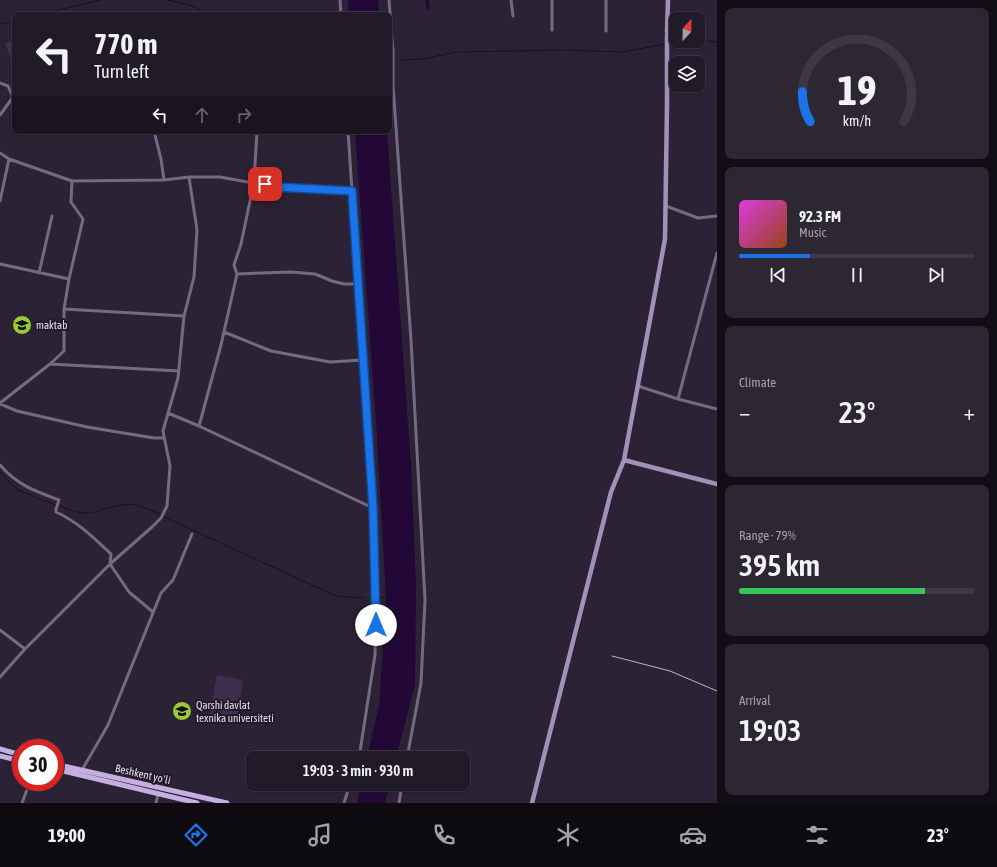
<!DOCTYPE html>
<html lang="en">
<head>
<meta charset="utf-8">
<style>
	body { margin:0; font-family:"Asap Condensed",sans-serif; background:#2d2734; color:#f1f3f6; height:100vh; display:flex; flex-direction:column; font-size:15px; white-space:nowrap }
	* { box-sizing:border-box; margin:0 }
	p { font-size:13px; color:#a2a1a8 }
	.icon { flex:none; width:22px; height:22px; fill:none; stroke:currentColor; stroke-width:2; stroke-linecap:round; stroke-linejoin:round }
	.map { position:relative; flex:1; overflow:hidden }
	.sheet { display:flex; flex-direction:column; gap:8px; padding:8px; background:#120e16; width:280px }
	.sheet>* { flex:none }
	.top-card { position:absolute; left:12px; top:12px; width:380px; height:122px; border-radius:8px; box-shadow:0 1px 3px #0004,0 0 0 1px #3e3845; background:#211a28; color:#f1f3f6; overflow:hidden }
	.needle { width:26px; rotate:22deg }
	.buttons { position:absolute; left:669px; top:12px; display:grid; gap:8px }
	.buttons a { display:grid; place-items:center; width:36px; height:36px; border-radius:8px; background:#211a28; box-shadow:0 1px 3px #0004,0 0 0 1px #3e3845; font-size:20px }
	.speed { position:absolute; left:12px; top:739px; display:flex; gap:8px; font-size:20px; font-weight:700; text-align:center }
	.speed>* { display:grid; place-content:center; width:52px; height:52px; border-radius:50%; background:#211a28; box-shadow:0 1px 3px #0004,0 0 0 1px #3e3845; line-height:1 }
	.speed .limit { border:6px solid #d22; background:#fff; color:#111 }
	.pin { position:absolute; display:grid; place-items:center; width:34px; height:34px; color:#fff; margin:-17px; border-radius:8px; box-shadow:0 2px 6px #0006 }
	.me { position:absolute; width:44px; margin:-22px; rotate:0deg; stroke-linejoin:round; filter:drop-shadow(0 0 3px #0008) }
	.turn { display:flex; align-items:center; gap:14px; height:84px; padding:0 16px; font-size:18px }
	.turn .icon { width:52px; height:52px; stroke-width:2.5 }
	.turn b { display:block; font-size:28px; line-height:34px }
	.lanes { display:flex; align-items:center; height:38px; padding:0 16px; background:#0003; justify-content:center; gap:20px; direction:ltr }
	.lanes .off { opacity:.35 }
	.big { font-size:30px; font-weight:600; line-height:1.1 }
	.sheet .widget { flex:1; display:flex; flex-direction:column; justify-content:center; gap:6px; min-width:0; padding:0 14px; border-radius:8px; background:#2d2734 }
	.sheet .dial { align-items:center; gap:0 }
	.dial svg { height:104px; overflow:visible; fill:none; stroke:#3e3845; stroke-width:7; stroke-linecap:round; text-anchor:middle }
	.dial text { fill:#f1f3f6; stroke:none }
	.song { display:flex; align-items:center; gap:12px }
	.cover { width:48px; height:48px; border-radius:6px; background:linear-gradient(135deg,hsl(300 70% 55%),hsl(20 70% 35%)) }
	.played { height:4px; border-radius:2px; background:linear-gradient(90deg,#1a73e8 30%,#3e3845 30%) }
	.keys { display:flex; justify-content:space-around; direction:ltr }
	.heat { display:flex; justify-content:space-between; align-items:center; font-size:22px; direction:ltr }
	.charge { height:6px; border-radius:3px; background:linear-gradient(90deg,#34c759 79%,#3e3845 0) }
	.trip { position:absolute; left:246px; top:751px; width:224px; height:40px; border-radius:8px; background:#211a28; box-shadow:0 1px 3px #0004,0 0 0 1px #3e3845; font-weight:600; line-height:40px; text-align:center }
	.tab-bar { display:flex; height:64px; justify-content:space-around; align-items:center; background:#0d0a10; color:#a2a1a8 }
	.tab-bar .icon { width:28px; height:28px }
	.tab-bar .current { color:#1a73e8 }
	.tab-bar b { font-size:18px; color:#f1f3f6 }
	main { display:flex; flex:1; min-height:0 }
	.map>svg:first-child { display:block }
	.green { fill:#3f2f4f }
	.water { fill:#230837 }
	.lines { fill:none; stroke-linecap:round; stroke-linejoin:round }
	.stream { stroke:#230837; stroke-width:1 }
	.canal { stroke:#230837; stroke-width:4 }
	.street { stroke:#766a83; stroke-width:3 }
	.secondary { stroke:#a390b7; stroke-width:4.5 }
	.primary { stroke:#c5aee0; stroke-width:5 }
	.rail { stroke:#bcb6c4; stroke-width:1 }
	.route-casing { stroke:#114b97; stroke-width:10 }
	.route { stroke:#1a73e8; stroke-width:7 }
	.labels { text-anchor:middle; stroke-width:4; stroke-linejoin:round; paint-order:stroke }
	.poi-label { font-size:11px; fill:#e4deeb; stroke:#22192b; text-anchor:start }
	.street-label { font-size:11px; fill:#e4deeb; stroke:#22192b }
</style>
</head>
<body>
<main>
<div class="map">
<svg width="717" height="803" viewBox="0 0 717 803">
	<rect width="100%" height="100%" fill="#2c2235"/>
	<path class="green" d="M 125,11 L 150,15 L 86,15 L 85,12 Z
		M 15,40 L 15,79 L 13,78 L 11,60 L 5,43 Z
		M 217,675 L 243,680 L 236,723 L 209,718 Z"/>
	<path class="water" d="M 348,0 L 378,0 L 379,15 L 349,15 Z
		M 355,131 L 387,131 L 411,466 L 416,584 L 415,685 L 396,758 L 367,758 L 379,705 L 386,598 L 376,422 Z
		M 361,784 L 390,784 L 385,803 L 357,803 Z"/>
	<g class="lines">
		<path class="stream" d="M 168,0 L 190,5 L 209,15
			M 38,15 L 100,0
			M 0,24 L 15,21
			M 698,40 L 717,42
			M 668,43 L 676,41
			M 400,60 L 424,59 L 455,52 L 564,50 L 623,52 L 665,44
			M 0,473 L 18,490 L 55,505
			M 59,506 C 69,509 79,514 90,513 C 105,510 120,502 136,505 C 144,507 152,511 160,514
			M 164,517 L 336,596 L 364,598
			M 379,597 L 387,598"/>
		<path class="canal" d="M 427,0 L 428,7"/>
		<path class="street" d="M 340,0 L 341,15
			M 389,0 L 393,51 L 393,85 L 411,340 L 425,600 L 421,683 L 407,758
			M 511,0 L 513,16
			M 552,30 L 552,0
			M 606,31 L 606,0
			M 0,83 L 8,86 L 13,97
			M 0,115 L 13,97
			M 154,131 L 161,159 L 164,180
			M 348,131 L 373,508 L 376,610 L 375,655 L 359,758
			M 0,153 L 9,159 L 72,181 L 164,180 L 189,177 L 220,177 L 275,187 L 352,191
			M 0,201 L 9,159
			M 666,206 L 698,218 L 717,216
			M 0,264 L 69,279
			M 39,273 L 52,216
			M 237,274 L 291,272 L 315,274 L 332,281 L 344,284 L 358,284
			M 64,309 L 184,316
			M 224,332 L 271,351 L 330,362 L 363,360
			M 50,364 L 179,371
			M 638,386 L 678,399 L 717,409
			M 678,399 L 717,253
			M 0,403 L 50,364 L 64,351 L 64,309 L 69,279 L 83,219 L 71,202 L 72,181
			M 0,404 L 17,411 L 87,427 L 154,438 L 164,438
			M 168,413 L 199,426 L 373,508
			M 199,426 L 221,345 L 237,274 L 234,265 L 241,244 L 254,182 L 257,131
			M 0,465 C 17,485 35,491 59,500 L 56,509 L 56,512 C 78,522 94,538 111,554 L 110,564 L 129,592 L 153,612
			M 0,630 L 25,649
			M 0,677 L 25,649 L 110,564 L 152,527 L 161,518 L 167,506 L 170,466 L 163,431 L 178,378 L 184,316 L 194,277 L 197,230 L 189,177
			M 82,770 L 108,725 L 161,593 L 173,580 L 192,534
			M 22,803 L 30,782
			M 156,803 L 158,794
			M 344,803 L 350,784
			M 399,803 L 402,784"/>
		<path class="secondary" d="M 667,32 L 668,0
			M 624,460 L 717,484
			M 532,803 L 611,492 L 624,460 L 665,239 L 667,105 L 667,35"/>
		<path class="primary" d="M 0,749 L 21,755
			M 0,756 L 21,761
			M 55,764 L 227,803
			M 55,769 L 197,803"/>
		<path class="rail" d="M 612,656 L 670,671 L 717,691"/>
	</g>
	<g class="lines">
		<defs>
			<path id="route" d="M 265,184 L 275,187 L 352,191 L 373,508 L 376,625"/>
		</defs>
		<use href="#route" class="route-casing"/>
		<use href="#route" class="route"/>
	</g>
	<defs>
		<symbol id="school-disc" viewBox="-11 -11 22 22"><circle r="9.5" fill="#9acb34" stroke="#22192b"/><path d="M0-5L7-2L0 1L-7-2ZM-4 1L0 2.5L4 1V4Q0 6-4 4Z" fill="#111"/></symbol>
		<symbol id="university-disc" viewBox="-11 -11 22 22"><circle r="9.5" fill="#9acb34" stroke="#22192b"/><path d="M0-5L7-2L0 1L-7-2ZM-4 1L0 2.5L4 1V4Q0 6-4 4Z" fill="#111"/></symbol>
	</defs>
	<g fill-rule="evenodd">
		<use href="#school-disc" x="11" y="314" width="22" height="22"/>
		<use href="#university-disc" x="171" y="700" width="22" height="22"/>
	</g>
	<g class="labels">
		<g class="poi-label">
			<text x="36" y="329">maktab</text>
			<text x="196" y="709">Qarshi davlat<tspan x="196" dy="13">texnika universiteti</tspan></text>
		</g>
		<g class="street-label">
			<text transform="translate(143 774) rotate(13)" y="4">Beshkent yoʻli</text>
		</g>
	</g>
</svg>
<div class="buttons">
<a><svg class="needle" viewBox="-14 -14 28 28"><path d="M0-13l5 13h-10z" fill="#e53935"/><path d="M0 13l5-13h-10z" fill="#a2a1a8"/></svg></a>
<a><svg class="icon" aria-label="layers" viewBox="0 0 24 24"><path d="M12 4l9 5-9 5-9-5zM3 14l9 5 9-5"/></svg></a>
</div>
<div class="speed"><div class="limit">30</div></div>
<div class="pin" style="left:265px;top:184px;background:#d93025"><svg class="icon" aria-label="arrive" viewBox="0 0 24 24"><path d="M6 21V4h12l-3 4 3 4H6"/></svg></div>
<svg class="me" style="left:376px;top:625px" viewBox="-20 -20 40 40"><circle r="19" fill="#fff"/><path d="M0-13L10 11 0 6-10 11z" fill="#1a73e8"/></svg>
<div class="trip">19:03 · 3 min · 930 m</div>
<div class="top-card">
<div class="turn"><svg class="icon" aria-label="left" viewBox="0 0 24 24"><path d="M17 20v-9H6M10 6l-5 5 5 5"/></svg><div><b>770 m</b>Turn left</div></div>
<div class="lanes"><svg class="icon" aria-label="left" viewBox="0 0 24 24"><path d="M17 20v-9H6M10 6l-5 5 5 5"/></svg><svg class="icon off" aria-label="ahead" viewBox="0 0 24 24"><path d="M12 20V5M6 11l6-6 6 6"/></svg><svg class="icon off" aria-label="right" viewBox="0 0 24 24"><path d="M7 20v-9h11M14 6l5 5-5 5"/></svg></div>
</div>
</div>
<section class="sheet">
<div class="widget dial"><svg viewBox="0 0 100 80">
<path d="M14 69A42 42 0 1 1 86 69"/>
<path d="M14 69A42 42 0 0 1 8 46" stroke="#1a73e8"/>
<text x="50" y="56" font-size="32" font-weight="700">19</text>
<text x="50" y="72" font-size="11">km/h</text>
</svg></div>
<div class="widget">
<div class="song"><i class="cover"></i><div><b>92.3 FM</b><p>Music</p></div></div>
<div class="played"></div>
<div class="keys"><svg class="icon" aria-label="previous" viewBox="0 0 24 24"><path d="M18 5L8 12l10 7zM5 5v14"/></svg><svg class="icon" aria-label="pause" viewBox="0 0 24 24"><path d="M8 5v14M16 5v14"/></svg><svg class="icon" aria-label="next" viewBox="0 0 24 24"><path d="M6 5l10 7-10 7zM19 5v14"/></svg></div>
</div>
<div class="widget"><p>Climate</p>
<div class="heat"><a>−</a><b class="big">23°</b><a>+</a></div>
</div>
<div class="widget"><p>Range · 79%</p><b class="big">395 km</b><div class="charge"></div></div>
<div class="widget"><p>Arrival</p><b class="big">19:03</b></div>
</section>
</main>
<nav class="tab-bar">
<b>19:00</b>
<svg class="icon current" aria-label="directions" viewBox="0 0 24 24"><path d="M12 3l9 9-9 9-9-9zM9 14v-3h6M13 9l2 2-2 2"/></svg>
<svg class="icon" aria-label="music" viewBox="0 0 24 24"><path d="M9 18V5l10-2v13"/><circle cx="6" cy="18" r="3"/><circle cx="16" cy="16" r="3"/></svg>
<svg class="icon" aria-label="phone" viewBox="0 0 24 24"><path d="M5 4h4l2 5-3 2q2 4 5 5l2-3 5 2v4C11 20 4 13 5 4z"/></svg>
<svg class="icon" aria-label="climate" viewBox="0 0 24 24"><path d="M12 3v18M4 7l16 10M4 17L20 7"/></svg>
<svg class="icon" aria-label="car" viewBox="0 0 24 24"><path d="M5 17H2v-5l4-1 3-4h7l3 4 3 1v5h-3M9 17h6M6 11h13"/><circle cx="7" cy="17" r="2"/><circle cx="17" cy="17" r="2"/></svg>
<svg class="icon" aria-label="filters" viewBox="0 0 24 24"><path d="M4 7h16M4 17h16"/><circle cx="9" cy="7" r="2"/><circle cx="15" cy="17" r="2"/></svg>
<b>23°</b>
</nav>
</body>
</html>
